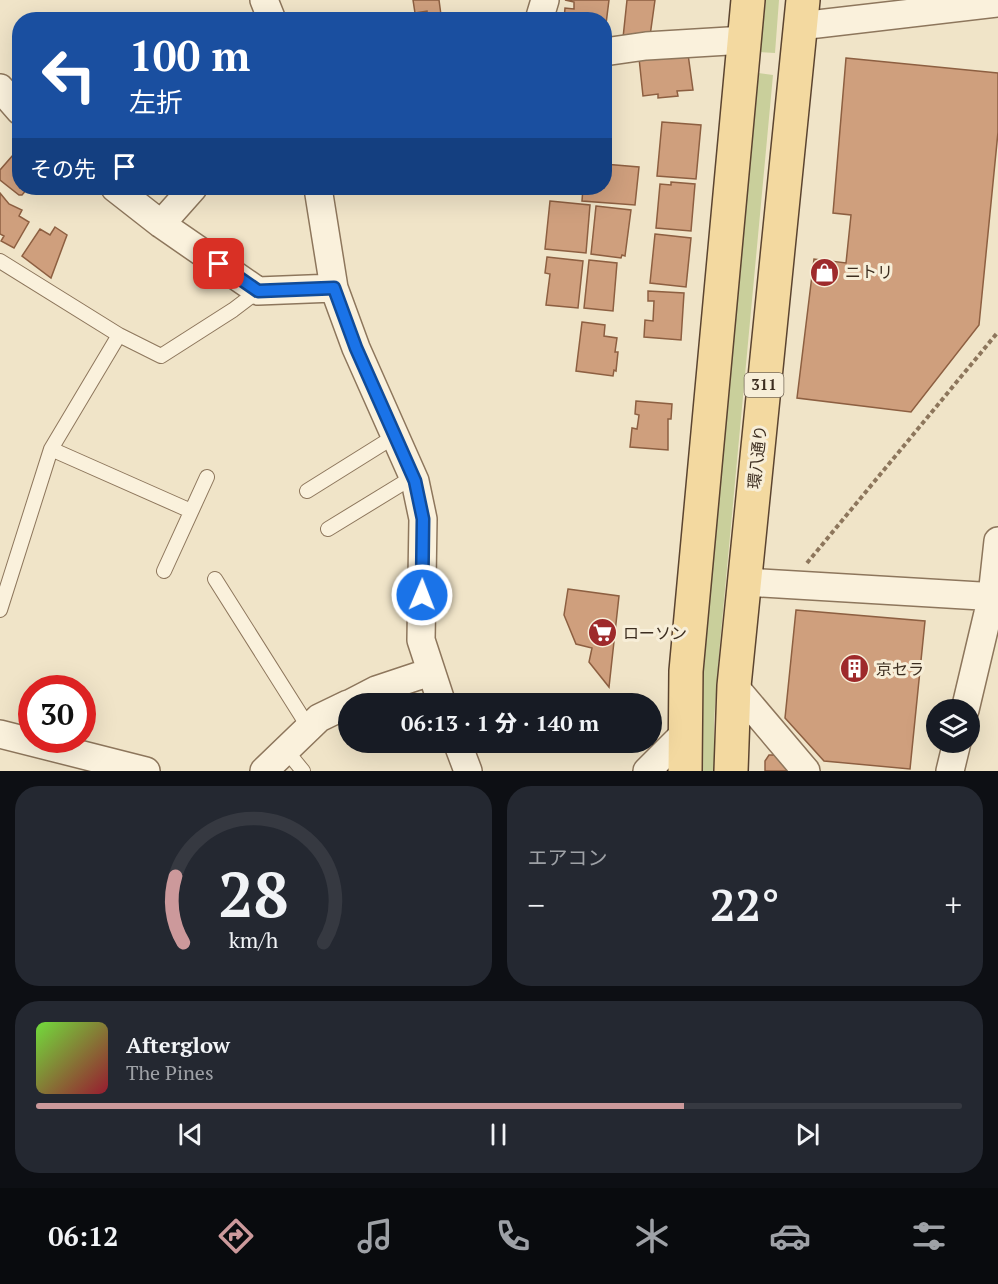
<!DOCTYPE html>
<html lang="ja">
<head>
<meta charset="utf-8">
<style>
	body { margin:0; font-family:"PT Serif","Noto Sans JP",serif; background:#242831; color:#f1f3f6; height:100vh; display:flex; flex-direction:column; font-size:22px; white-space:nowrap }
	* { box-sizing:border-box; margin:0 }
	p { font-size:20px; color:#9ea1a6 }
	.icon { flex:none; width:33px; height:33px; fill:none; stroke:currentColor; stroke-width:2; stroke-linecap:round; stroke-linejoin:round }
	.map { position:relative; height:771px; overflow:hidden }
	.details { display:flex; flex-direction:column; gap:15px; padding:15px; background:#0d0f14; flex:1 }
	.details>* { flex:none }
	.top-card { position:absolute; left:12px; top:12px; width:600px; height:183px; border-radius:24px; box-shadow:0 6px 24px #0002; background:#1a4fa0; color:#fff; overflow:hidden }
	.buttons { position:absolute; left:926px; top:699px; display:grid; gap:12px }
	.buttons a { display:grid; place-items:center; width:54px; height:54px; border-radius:50%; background:#171b24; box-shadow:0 6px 24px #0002; font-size:30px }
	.speed { position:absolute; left:18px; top:675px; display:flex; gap:12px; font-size:30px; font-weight:700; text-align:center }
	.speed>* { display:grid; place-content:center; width:78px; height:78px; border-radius:50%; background:#171b24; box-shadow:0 6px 24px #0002; line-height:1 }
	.speed .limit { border:9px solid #d22; background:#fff; color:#111 }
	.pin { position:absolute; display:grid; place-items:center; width:51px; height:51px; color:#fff; margin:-26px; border-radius:12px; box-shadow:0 3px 9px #0006 }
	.me { position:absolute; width:66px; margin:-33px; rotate:1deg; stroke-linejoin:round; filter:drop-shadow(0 0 4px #0008) }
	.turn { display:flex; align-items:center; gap:21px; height:126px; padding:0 18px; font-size:27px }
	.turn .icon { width:78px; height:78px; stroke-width:2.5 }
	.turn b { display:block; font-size:42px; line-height:51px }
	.then { display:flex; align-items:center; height:57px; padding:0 18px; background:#0003; gap:12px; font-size:22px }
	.big { font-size:45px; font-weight:800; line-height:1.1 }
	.details .card { flex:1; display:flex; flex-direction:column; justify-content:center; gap:9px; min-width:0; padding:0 21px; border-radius:24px; background:#242831 }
	.details .dial { align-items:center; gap:0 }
	.dial svg { height:156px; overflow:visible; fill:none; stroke:#363941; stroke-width:7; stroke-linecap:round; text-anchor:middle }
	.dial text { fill:#f1f3f6; stroke:none }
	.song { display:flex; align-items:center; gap:18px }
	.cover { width:72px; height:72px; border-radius:9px; background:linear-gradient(135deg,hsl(100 70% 55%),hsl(350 70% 35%)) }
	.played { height:6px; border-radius:3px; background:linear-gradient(90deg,#cc999b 70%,#363941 70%) }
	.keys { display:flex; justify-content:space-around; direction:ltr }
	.heat { display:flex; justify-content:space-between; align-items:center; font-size:33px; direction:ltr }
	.details .tiles { flex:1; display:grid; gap:15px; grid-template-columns:1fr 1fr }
	.card:last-child { grid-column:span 2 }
	.trip { position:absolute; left:338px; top:693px; width:324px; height:60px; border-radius:30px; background:#171b24; box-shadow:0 6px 24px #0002; font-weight:800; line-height:60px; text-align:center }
	.tabs { display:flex; height:96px; justify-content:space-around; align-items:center; background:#090b0e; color:#9ea1a6 }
	.tabs .icon { width:42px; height:42px }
	.tabs .active { color:#cc999b }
	.tabs b { font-size:27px; color:#f1f3f6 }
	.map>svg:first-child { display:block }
	.green { fill:#c9cf9b }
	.building { fill:#cf9f7d; stroke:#8d5f41; stroke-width:1.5 }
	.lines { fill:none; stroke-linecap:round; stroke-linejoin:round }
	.service-casing { stroke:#8d765c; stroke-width:16 }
	.minor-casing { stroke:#8d765c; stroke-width:30 }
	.primary-casing { stroke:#5b4430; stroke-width:36 }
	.path { stroke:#8d765c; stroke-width:4; stroke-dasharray:4.5 3; stroke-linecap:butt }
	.service { stroke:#faf1dc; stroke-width:14 }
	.minor { stroke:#faf1dc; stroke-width:27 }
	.primary { stroke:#f3d9a0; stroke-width:33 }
	.route-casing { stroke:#114b97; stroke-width:15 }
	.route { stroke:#1a73e8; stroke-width:10 }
	.labels { text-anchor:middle; stroke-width:6; stroke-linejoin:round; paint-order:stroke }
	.shield { fill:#f7eed8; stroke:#756857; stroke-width:1.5 }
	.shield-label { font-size:15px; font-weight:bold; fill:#3d2e20 }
	.poi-label { font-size:16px; fill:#3d2e20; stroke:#f7eed8; text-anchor:start }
	.street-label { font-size:16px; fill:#3d2e20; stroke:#f7eed8 }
</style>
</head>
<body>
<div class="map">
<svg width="998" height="771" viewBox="0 0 998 771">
	<rect width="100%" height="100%" fill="#f0e4c8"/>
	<path class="green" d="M 766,0 L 779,0 L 775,53 L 760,52 Z
		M 758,73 L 773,75 L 720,643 L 714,720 L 714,771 L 701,771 L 700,718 L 704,640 Z"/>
	<path class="building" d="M 413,0 L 439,0 L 441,15 L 428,17 L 427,11 L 415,13 Z
		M 565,0 L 609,0 L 605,32 L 604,20 L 564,20 L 565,8 L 574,9 L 574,2 Z
		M 627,0 L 655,0 L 650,36 L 623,38 Z
		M 688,54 L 693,90 L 677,91 L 678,96 L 658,98 L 658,94 L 643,96 L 639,58 Z
		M 846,58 L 998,73 L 998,132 L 979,325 L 911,412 L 797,398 L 814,259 L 846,263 L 851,215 L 833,213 Z
		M 662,122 L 701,125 L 696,179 L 657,176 Z
		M 20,147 L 20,188 L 27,189 L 22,195 L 19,195 L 0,180 L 0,170 Z
		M 604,164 L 639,167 L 635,205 L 582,201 L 583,188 L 604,188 Z
		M 671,182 L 695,184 L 691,231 L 656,228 L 660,184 L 671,185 Z
		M 0,193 L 9,204 L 22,210 L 19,216 L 29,222 L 14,248 L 1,241 L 4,236 L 0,234 Z
		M 550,201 L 590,205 L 586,253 L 545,249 Z
		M 596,206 L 631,210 L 625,256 L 622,255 L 621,258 L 591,254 Z
		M 55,227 L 67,235 L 51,278 L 22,256 L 40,229 L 50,235 Z
		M 655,234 L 691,238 L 686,287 L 650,283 Z
		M 547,257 L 583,261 L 578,308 L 546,305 L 550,274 L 545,273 Z
		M 589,260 L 617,263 L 613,311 L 584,308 Z
		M 648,291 L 684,293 L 681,340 L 644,337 L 645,320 L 653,321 L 654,301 L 648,301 Z
		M 582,322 L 605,325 L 604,336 L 617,338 L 615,352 L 618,352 L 616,371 L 614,370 L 613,376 L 576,371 Z
		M 636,401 L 672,404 L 671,419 L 668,419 L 668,450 L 630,447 L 632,428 L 637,429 L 639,415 L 635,414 Z
		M 568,589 L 619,596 L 609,687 L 589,662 L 592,648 L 576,644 L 564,615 Z
		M 796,610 L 925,621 L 910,769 L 824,761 L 785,718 Z
		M 769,755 L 779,755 L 792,771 L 765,771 L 765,761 Z"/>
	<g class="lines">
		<defs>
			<path id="service" d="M 0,261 L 119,335
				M 51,449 L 191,511
				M 307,491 L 395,436
				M 328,529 L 413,477
				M 164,571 L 207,477
				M 215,579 L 309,728
				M 0,610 L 51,449 L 119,335 L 161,356 L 233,310 L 258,291
				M 285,749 L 303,771"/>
			<path id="minor" d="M 264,0 L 272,20
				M 539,20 L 545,0
				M 800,26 L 998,3
				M 604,52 L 646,46 L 745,40
				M 0,88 L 20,111
				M 115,188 L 161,224 L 258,291 L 334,288
				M 318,188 L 334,288 L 356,348 L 415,481 L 423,519 L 421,640 L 442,704
				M 161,224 L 193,188
				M 745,582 L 998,597
				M 734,686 L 806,771
				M 349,704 L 376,690 L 430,672
				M 965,710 L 992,596 L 998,541
				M 0,734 L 146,771
				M 457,742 L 468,771
				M 264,771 L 319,718 L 348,704
				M 647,771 L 684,734
				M 950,771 L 957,742"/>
			<path id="primary" d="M 685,771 L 686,671 L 748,0
				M 731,771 L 734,686 L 803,0"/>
		</defs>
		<use href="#service" class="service-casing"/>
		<use href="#minor" class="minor-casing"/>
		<use href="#primary" class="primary-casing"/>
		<path class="path" d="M 807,563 L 998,332"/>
		<use href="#service" class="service"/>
		<use href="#minor" class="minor"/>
		<use href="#primary" class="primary"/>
	</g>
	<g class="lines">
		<defs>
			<path id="route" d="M 219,264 L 258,291 L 334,288 L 356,348 L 415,481 L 423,519 L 422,595"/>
		</defs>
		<use href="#route" class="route-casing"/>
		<use href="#route" class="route"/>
	</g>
	<defs>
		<symbol id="shop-disc" viewBox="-11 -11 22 22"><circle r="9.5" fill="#9e2a2b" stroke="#f7eed8"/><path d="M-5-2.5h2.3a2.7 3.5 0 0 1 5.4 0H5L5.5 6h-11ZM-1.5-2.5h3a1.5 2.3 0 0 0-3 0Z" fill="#fff"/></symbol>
		<symbol id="supermarket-disc" viewBox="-11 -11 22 22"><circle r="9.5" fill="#9e2a2b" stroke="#f7eed8"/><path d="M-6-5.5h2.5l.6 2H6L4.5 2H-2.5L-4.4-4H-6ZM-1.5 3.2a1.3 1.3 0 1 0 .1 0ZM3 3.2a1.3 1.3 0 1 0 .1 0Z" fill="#fff"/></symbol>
		<symbol id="building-disc" viewBox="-11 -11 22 22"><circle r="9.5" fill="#9e2a2b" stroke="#f7eed8"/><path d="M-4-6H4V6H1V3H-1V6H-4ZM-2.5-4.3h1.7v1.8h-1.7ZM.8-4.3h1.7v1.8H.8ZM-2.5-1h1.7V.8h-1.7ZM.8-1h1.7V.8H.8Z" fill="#fff"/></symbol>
	</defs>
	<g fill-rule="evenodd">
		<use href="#shop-disc" x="808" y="256" width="33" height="33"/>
		<use href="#supermarket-disc" x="586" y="616" width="33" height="33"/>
		<use href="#building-disc" x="838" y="652" width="33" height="33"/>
	</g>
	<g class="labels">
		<rect class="shield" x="744.5" y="373" width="39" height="24" rx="4.5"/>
		<g class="shield-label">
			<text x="764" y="390">311</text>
		</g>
		<g class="poi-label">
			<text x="845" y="278">ニトリ</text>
			<text x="623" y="639">ローソン</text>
			<text x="876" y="675">京セラ</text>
		</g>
		<g class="street-label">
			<text transform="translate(757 457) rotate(-84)" y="6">環八通り</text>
		</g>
	</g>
</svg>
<div class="buttons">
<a><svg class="icon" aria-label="layers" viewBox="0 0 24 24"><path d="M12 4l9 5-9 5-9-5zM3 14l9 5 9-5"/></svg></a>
</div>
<div class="speed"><div class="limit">30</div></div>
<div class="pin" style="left:219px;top:264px;background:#d93025"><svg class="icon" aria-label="arrive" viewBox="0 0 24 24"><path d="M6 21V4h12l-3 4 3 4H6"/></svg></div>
<svg class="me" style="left:422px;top:595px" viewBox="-20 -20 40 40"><circle r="17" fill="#1a73e8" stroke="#fff" stroke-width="3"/><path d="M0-11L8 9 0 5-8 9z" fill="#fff"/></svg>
<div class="trip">06:13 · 1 分 · 140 m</div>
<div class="top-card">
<div class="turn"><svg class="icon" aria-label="left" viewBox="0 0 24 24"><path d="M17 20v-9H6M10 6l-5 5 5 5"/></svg><div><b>100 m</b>左折</div></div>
<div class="then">その先<svg class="icon" aria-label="arrive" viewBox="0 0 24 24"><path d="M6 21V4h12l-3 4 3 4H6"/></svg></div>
</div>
</div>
<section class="details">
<div class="tiles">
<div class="card dial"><svg viewBox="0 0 100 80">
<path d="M14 69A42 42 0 1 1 86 69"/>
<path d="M14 69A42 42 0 0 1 10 35" stroke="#cc999b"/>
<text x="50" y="56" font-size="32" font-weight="700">28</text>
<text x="50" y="72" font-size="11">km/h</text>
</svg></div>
<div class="card"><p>エアコン</p>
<div class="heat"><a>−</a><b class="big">22°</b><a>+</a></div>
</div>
<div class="card">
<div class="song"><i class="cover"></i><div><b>Afterglow</b><p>The Pines</p></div></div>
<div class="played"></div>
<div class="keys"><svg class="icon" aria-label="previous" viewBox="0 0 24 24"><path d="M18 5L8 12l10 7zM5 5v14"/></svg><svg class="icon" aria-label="pause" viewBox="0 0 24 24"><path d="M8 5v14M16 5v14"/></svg><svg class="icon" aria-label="next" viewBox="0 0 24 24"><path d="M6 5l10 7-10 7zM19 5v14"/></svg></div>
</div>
</div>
</section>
<nav class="tabs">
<b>06:12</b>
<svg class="icon active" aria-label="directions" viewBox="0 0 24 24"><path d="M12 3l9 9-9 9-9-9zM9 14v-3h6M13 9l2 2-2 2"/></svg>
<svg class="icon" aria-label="music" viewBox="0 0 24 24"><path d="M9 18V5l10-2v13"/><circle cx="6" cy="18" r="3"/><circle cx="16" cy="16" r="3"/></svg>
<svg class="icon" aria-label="phone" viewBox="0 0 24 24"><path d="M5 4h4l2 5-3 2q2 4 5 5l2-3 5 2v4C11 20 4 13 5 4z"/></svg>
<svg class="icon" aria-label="climate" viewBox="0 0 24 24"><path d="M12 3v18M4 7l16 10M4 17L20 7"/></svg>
<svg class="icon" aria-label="car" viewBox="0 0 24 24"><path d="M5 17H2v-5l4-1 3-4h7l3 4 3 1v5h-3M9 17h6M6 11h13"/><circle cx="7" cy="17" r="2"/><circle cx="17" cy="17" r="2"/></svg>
<svg class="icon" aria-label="filters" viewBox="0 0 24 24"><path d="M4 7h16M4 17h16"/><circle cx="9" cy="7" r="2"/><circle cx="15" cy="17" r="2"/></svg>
</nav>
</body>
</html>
